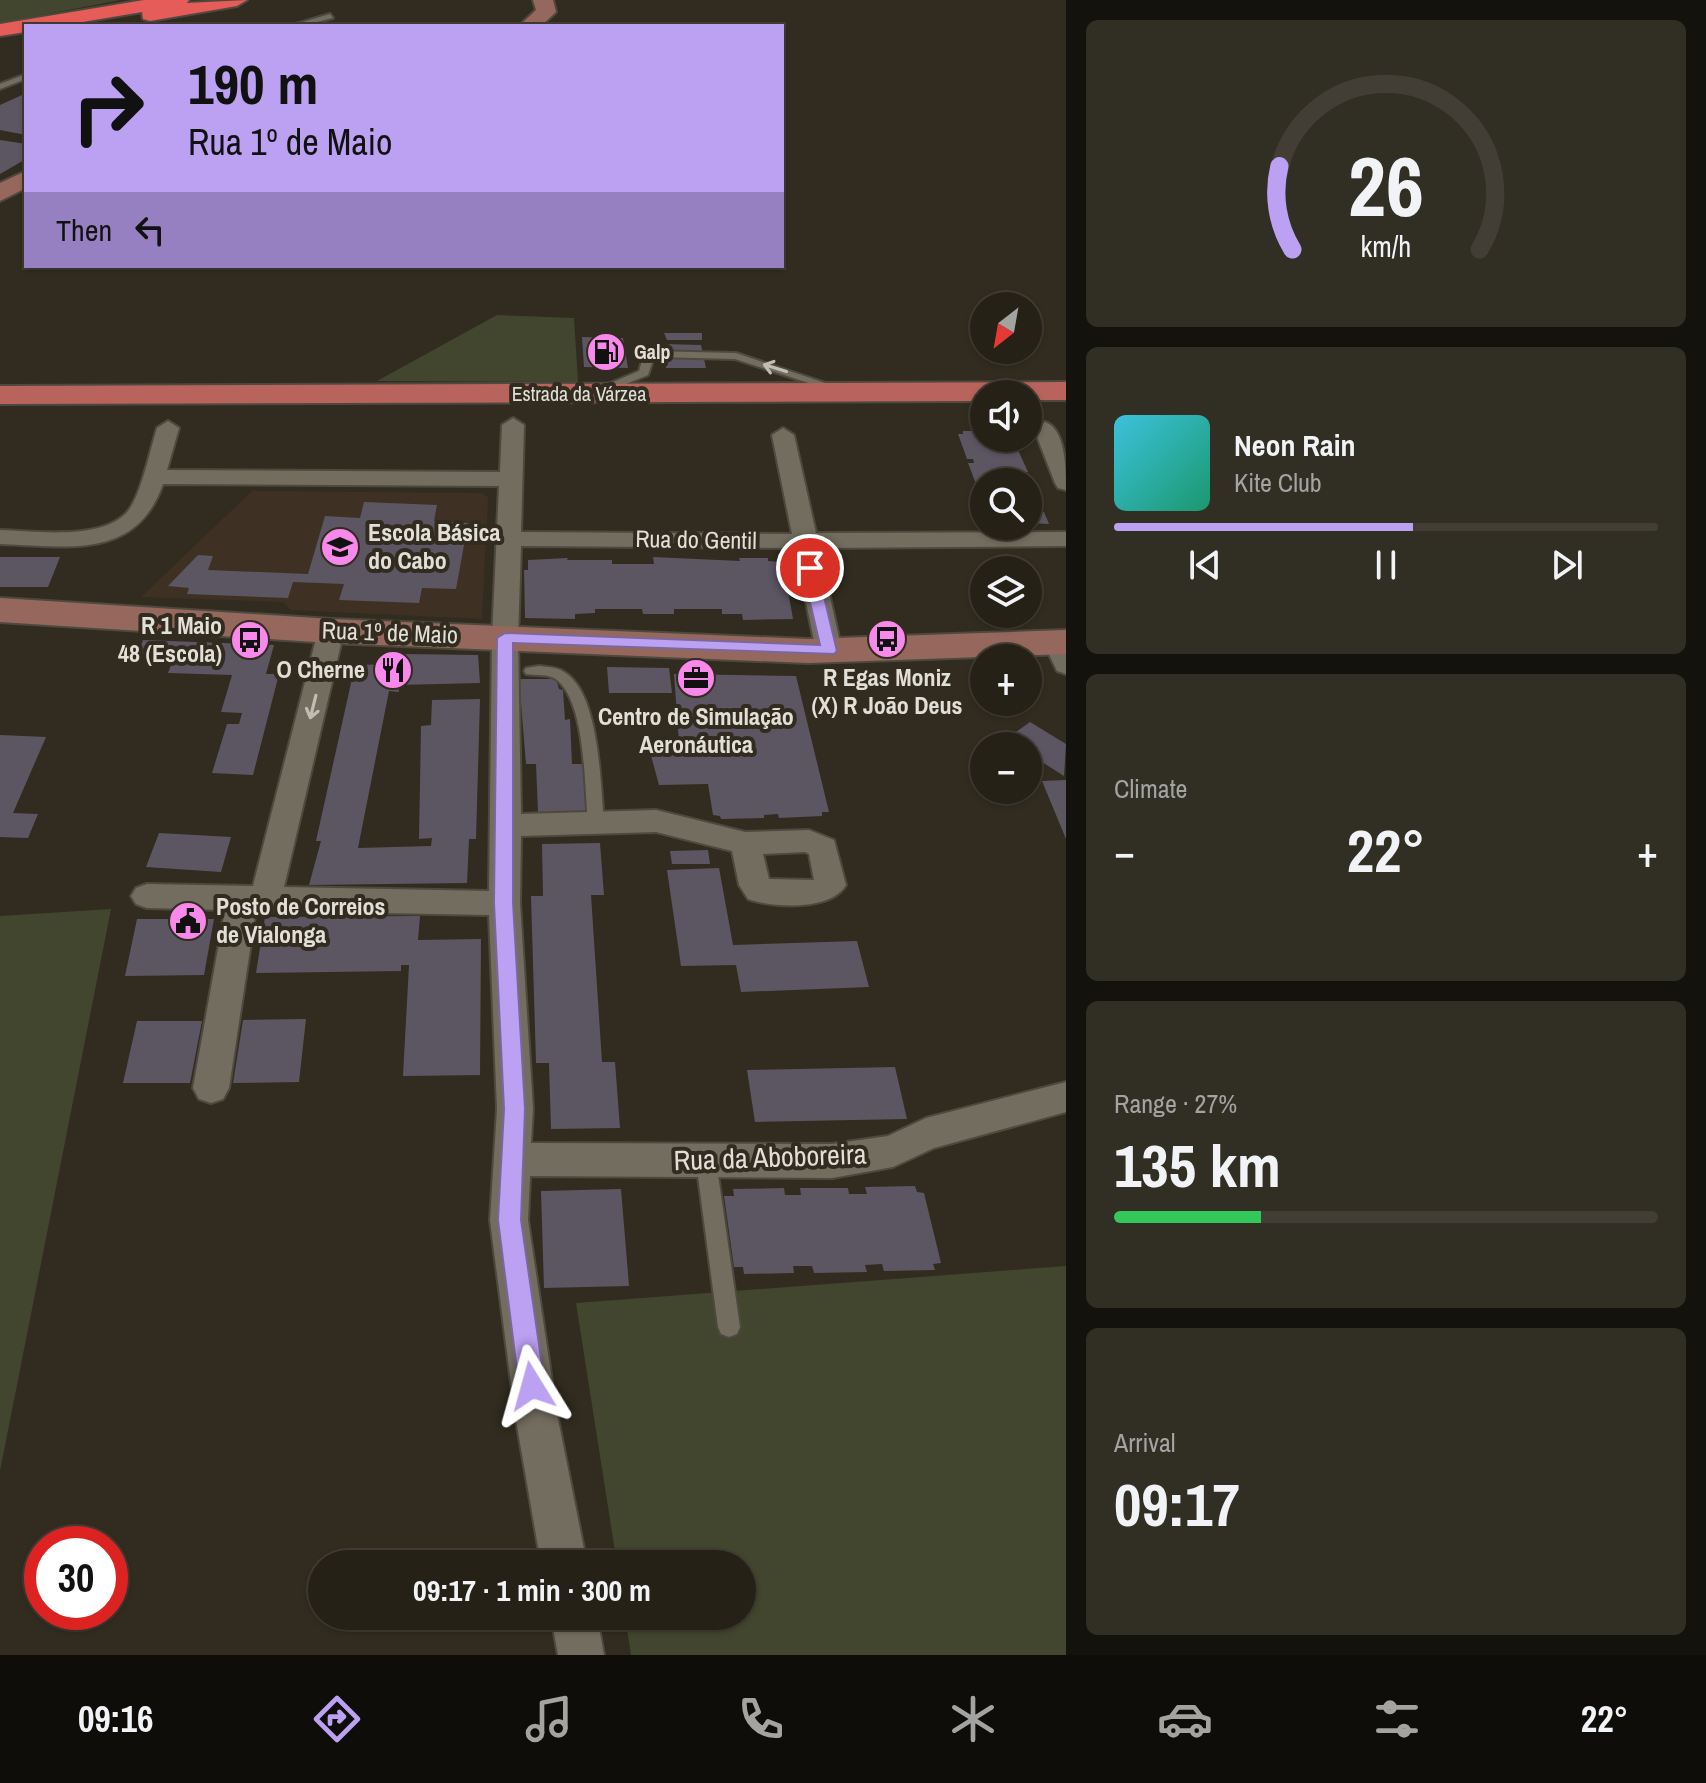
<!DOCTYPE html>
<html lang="en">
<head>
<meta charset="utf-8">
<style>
	body { margin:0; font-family:"Archivo Narrow",sans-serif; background:#312e24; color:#f1f3f6; height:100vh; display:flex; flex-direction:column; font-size:30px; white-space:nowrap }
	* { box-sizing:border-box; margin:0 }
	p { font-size:26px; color:#a3a3a1 }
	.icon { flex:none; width:44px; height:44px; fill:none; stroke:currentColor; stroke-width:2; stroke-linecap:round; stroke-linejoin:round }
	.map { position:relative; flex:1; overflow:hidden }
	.side { display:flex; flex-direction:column; gap:20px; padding:20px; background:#14120d; width:640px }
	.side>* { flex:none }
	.banner { position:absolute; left:24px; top:24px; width:760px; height:244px; border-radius:0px; box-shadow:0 2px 6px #0004,0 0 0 2px #423e36; background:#bca0f2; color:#111; overflow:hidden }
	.needle { width:52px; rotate:211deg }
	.buttons { position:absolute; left:970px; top:292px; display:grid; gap:16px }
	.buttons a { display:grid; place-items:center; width:72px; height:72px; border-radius:50%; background:#252117; box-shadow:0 2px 6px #0004,0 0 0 2px #423e36; font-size:40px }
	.speed { position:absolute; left:24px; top:1526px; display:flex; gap:16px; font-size:40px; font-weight:700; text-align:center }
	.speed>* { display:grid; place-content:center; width:104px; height:104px; border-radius:50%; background:#252117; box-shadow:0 2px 6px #0004,0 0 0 2px #423e36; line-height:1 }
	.speed .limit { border:12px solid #d22; background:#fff; color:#111 }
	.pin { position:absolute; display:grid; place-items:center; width:68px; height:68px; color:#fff; margin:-34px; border:4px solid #fff; border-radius:50%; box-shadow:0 2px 8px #0007 }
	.me { position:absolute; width:88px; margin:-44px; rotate:352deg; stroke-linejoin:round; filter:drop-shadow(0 0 6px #0008) }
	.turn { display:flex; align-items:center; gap:28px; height:168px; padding:0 32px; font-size:36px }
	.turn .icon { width:104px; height:104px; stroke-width:2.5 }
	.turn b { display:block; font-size:56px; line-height:68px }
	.then { display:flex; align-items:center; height:76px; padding:0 32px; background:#0003; gap:16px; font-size:30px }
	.big { font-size:60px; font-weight:800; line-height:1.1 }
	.side .widget { flex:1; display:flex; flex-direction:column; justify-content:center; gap:12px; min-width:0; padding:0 28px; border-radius:12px; background:#312e24 }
	.side .dial { align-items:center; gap:0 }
	.dial svg { height:208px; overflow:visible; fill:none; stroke:#423e36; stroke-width:7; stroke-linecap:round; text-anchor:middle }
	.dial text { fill:#f1f3f6; stroke:none }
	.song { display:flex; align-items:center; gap:24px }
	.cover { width:96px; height:96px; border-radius:12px; background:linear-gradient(135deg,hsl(190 70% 55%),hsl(160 70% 35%)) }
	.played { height:8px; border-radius:4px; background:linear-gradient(90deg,#bca0f2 55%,#423e36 55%) }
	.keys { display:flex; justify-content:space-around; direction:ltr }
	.heat { display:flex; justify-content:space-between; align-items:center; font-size:44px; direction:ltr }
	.charge { height:12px; border-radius:6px; background:linear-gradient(90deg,#34c759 27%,#423e36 0) }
	.trip { position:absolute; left:308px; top:1550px; width:448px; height:80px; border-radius:40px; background:#252117; box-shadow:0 2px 6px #0004,0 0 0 2px #423e36; font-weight:800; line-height:80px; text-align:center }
	.dock { display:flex; height:128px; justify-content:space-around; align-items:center; background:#0f0d09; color:#a3a3a1 }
	.dock .icon { width:56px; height:56px }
	.dock .current { color:#bca0f2 }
	.dock b { font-size:36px; color:#f1f3f6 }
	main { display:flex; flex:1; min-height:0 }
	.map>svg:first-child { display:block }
	.education { fill:#3e3123 }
	.green { fill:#42462e }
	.building { fill:#5c5663 }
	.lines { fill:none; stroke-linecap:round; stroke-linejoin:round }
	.lane-casing { stroke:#4d493e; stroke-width:4 }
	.street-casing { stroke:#4d493e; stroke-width:4 }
	.secondary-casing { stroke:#4d493e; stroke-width:4 }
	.primary-casing { stroke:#4d493e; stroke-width:4 }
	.highway-casing { stroke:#4d493e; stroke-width:4 }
	.lane { fill:#736d5f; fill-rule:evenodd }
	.street { fill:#736d5f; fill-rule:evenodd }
	.secondary { fill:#96685d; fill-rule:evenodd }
	.primary { fill:#b8635b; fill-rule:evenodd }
	.highway { fill:#e65c58; fill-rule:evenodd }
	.oneway { stroke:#c1bdb3 }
	.route { fill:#bca0f2; stroke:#7a689d; stroke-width:2 }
	.labels { text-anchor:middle; stroke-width:8; stroke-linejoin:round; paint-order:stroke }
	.far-poi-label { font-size:20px; font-weight:bold; fill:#e2dfd7; stroke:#312c1f; text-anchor:start }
	.far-street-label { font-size:20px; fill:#e2dfd7; stroke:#312c1f }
	.poi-label { font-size:24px; font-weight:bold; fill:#e2dfd7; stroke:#312c1f; text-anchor:start }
	.street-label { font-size:24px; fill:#e2dfd7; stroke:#312c1f }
	.near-street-label { font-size:28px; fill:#e2dfd7; stroke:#312c1f }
</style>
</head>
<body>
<main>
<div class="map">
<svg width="1066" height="1655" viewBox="0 0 1066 1655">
	<rect width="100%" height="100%" fill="#312c1f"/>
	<path class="education" d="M 252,491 L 481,493 L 488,497 L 482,619 L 291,610 L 283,602 L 141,597 Z"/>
	<path class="green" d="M 0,0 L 121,0 L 0,23 Z
		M 497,315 L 574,318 L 578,382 L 377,381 Z
		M 111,909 L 0,1471 L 0,916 Z
		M 1066,1266 L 1066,1655 L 631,1655 L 625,1616 L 742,1616 L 742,1564 L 617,1564 L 576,1303 Z"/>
	<path class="building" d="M 22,95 L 26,96 L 26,135 L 0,130 L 0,105 Z
		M 0,140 L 26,144 L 26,159 L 0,174 Z
		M 664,333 L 702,333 L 702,340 L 667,340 Z
		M 582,337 L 623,338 L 628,368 L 584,367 Z
		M 663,344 L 701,345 L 706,368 L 666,368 Z
		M 963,431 L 984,431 L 984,438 L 1013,438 L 1015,442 L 1009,442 L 1012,450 L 1018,450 L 1028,472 L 1022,472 L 1025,482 L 984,482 L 984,489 L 978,489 L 968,463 L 974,463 L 973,459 L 967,459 L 958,434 L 963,434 Z
		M 1028,480 L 1031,480 L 1041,503 L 1034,503 L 1038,512 L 1044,512 L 1049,524 L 1028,523 Z
		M 364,502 L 437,505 L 434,521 L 468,523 L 456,589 L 422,588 L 419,603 L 339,600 L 344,584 L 293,582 L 288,598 L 187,594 L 189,588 L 168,586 L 198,555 L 213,556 L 208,570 L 308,574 L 325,516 L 360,518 Z
		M 0,557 L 60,557 L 48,587 L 0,587 Z
		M 653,557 L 740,561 L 739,558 L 768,558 L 768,561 L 780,562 L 780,568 L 784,568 L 793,619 L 743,620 L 742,614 L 722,614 L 722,609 L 674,609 L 674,614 L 643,614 L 642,609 L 595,609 L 595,613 L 575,614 L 575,619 L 525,618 L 524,570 L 528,570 L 528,560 L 568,558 L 567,560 L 612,560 L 612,564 L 654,564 Z
		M 143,640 L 274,645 L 266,674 L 279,674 L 253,775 L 212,773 L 227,724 L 239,724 L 242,713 L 221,712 L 232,675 L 168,673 L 173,660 L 136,659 Z
		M 400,654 L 478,655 L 480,683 L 398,685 L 399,692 L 389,691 L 358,848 L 431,846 L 432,838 L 419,839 L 421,726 L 431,725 L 432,700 L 480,699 L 476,839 L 469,839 L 467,883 L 309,885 L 321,841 L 316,841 L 355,665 L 400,664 Z
		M 607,667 L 669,668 L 672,693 L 609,693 Z
		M 674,674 L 796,676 L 829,812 L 822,812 L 822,816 L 779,818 L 778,814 L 764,815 L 764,818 L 721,819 L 720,816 L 713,815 L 708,784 L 659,785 L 650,752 L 655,751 L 653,743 L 679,742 Z
		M 519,679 L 556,679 L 559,689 L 563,690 L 565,720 L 570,719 L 572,764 L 583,764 L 586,810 L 583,811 L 583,814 L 556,815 L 555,812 L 538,812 L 536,764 L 526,764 Z
		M 1030,722 L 1066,744 L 1064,776 L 1028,753 L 1028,746 L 1016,746 L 1006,739 Z
		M 0,735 L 46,737 L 13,813 L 38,814 L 28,838 L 0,837 Z
		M 1066,780 L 1066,839 L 1042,781 Z
		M 159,833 L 231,837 L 221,872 L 146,867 Z
		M 600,843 L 604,895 L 591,895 L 602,1062 L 615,1062 L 620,1128 L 551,1129 L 549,1063 L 536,1063 L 531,896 L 543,896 L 542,844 Z
		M 708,850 L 710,864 L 672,864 L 670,851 Z
		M 719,868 L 733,945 L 857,941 L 869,987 L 741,992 L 736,965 L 681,966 L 667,870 Z
		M 420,916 L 418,940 L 481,939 L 480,1075 L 403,1076 L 409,965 L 401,965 L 401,971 L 256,973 L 265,917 Z
		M 137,919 L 214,919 L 204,975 L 125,976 Z
		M 306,1019 L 299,1082 L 233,1083 L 243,1020 Z
		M 137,1021 L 202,1021 L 190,1083 L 123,1083 Z
		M 895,1067 L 907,1119 L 755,1122 L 747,1070 Z
		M 915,1186 L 917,1192 L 924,1193 L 941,1263 L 933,1264 L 935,1270 L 884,1271 L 882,1264 L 865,1265 L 867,1272 L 814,1273 L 812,1266 L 793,1266 L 794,1273 L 744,1274 L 743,1267 L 734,1267 L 724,1196 L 734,1196 L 733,1189 L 784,1188 L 785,1195 L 801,1195 L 800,1188 L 848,1188 L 849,1194 L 867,1194 L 865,1187 Z
		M 621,1189 L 629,1286 L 544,1288 L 541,1191 Z"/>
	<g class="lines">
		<defs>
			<path id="lane" d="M 330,14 L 333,18 L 301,26 L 289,26 Z
				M 26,74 L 26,79 L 0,89 L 0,84 Z
				M 649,351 L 736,353 L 846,390 L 836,392 L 735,359 L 654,357 L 648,375 L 604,393 L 596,393 L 596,389 L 639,371 L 644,354 Z
				M 539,666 C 547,667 557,667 564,672 C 600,693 600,784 604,821 L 602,825 L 596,827 L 588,821 C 584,785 586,704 557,680 C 548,673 536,676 526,674 L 524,671 L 526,668 Z
				M 706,1152 L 713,1155 L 716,1161 L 740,1327 L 737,1334 L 729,1337 L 721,1334 L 718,1327 L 696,1161 L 699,1155 Z"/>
			<path id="street" d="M 513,418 L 524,425 L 521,532 L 792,534 L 772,435 L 783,428 L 794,435 L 816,533 L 1066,532 L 1066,546 L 819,548 L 842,651 L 838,657 L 829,659 L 820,657 L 816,651 L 795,548 L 521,546 L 518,638 L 521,814 L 656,810 L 745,832 L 809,830 L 834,840 L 846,885 C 831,911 773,908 748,899 L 739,885 L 732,851 L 656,832 L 521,836 L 520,903 L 533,1109 L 531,1143 L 832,1144 L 888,1136 L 926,1118 L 1066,1082 L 1066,1112 L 934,1148 L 893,1167 L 832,1178 L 530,1176 L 528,1220 L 557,1414 L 587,1564 L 541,1564 L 515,1414 L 490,1220 L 497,1109 L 489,915 L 273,911 L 265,913 L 256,910 L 229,1088 L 223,1099 L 211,1103 L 199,1099 L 193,1088 L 225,910 L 147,908 L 136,904 L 131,896 L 136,888 L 147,884 L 253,886 L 318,631 L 322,625 L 331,623 L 340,625 L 344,631 L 284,887 L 489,891 L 492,638 L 499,486 L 163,484 C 136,561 67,546 0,544 L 0,530 C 35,531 103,541 128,511 C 141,495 150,450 157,428 L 168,421 L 179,428 L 167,470 L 500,472 L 502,425 ZM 805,852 L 809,854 L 814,880 L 769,879 L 763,854 Z
				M 1045,422 C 1066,429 1066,470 1066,490 L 1058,488 L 1055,483 L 1034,429 Z
				M 1056,634 L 1066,637 L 1066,674 L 1057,671 L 1043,642 L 1047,636 Z
				M 551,1616 L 597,1616 L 604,1655 L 558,1655 Z"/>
			<path id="secondary" d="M 533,0 L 553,0 L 556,12 L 541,26 L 519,26 L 536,10 Z
				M 26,171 L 26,188 L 0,201 L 0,183 Z
				M 0,598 L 331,619 L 808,639 L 1066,630 L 1066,654 L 808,663 L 331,643 L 0,622 Z"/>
			<path id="primary" d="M 1066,382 L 1066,400 L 1028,400 L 1028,394 L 984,394 L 984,401 L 0,404 L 0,386 Z"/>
			<path id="highway" d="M 144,0 L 189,0 L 187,3 L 247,0 L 237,6 L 150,21 L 143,19 L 142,12 L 59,26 L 26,26 L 26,32 L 0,36 L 0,24 Z"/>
		</defs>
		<use href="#lane" class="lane-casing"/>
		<use href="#street" class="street-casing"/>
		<use href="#secondary" class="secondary-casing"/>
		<use href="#primary" class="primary-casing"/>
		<use href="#highway" class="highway-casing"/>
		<use href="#lane" class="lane"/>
		<use href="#street" class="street"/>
		<use href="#secondary" class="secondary"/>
		<use href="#primary" class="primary"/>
		<use href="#highway" class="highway"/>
	</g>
	<defs><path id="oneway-shaft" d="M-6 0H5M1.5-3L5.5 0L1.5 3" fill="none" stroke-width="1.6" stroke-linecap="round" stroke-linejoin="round" transform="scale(2)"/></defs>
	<g class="oneway">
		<use href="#oneway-shaft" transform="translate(775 368) rotate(-163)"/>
		<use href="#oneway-shaft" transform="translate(313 707) rotate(104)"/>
	</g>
	<path class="route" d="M 810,563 L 817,568 L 837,651 L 834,654 L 513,643 L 513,903 L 525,1109 L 521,1220 L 545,1386 L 541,1395 L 532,1399 L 523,1395 L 519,1386 L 498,1220 L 504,1109 L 494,903 L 497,638 L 505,633 L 820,645 L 802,568 Z"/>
	<defs>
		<symbol id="fuel-disc" viewBox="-11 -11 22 22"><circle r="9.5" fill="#f888e9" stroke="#312c1f"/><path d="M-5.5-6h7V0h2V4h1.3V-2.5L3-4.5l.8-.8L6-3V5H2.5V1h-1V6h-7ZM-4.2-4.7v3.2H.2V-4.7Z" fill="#111"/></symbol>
		<symbol id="school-disc" viewBox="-11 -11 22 22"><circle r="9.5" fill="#f888e9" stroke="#312c1f"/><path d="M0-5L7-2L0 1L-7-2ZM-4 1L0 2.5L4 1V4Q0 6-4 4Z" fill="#111"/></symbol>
		<symbol id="bus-disc" viewBox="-11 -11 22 22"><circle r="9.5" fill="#f888e9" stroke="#312c1f"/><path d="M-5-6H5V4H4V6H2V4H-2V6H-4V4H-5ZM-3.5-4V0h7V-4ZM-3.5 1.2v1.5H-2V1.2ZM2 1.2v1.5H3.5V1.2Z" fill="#111"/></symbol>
		<symbol id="restaurant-disc" viewBox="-11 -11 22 22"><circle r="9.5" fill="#f888e9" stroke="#312c1f"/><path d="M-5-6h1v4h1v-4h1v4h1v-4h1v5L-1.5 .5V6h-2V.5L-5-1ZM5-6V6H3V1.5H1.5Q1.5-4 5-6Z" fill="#111"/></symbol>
		<symbol id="office-disc" viewBox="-11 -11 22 22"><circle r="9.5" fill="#f888e9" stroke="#312c1f"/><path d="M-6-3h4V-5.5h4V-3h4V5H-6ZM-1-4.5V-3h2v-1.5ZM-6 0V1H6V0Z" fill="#111"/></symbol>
		<symbol id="civic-disc" viewBox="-11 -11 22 22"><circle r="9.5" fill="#f888e9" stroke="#312c1f"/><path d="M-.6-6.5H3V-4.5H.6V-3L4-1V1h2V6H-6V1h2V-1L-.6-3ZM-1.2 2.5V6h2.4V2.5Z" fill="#111"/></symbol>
	</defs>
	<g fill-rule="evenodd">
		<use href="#fuel-disc" x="584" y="330" width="44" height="44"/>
		<use href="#school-disc" x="318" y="525" width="44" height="44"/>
		<use href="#bus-disc" x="865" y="617" width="44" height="44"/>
		<use href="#bus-disc" x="228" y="618" width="44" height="44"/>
		<use href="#restaurant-disc" x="371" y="648" width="44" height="44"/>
		<use href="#office-disc" x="674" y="656" width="44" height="44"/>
		<use href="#civic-disc" x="166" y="899" width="44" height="44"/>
	</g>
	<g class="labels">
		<g class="far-poi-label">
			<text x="634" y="359">Galp</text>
		</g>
		<g class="far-street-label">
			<text x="579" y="401">Estrada da Várzea</text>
		</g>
		<g class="poi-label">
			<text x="368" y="541">Escola Básica<tspan x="368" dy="28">do Cabo</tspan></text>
			<text x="222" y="634" text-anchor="end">R 1 Maio<tspan x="222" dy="28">48 (Escola)</tspan></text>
			<text x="365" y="678" text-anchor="end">O Cherne</text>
			<text x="887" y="686" text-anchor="middle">R Egas Moniz<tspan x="887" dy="28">(X) R João Deus</tspan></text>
			<text x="696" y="725" text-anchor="middle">Centro de Simulação<tspan x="696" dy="28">Aeronáutica</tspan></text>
			<text x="216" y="915">Posto de Correios<tspan x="216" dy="28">de Vialonga</tspan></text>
		</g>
		<g class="street-label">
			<text transform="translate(696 540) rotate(1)" y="8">Rua do Gentil</text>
			<text transform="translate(390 633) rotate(2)" y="8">Rua 1º de Maio</text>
		</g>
		<g class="near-street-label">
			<text transform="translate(770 1157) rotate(-2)" y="10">Rua da Aboboreira</text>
		</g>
	</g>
</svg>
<div class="buttons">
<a><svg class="needle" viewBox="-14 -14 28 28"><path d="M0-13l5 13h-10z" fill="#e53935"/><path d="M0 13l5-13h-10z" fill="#a3a3a1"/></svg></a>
<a><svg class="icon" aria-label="sound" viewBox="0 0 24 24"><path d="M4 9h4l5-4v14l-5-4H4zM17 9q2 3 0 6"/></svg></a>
<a><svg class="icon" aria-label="search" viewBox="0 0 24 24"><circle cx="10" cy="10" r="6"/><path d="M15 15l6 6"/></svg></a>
<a><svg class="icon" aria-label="layers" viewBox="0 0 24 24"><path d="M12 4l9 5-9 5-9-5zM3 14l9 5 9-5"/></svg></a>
<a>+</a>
<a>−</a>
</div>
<div class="speed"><div class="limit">30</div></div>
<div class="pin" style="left:810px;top:568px;background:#d93025"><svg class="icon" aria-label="arrive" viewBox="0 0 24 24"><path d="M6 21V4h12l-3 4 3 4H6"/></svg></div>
<svg class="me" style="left:532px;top:1386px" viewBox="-20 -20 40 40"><path d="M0-17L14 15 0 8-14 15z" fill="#bca0f2" stroke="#fff" stroke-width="4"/></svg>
<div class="trip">09:17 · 1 min · 300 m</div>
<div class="banner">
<div class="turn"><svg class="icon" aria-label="right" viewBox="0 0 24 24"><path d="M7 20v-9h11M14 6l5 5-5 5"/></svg><div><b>190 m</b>Rua 1º de Maio</div></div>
<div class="then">Then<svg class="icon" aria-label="left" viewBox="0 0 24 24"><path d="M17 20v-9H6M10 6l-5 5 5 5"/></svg></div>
</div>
</div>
<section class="side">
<div class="widget dial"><svg viewBox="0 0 100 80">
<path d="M14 69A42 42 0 1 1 86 69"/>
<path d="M14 69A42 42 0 0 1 9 37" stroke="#bca0f2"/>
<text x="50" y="56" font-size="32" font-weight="700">26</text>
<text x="50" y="72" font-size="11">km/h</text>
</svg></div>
<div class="widget">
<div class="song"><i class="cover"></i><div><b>Neon Rain</b><p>Kite Club</p></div></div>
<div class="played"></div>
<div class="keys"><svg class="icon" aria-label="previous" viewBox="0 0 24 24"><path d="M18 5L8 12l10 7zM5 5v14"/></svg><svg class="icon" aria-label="pause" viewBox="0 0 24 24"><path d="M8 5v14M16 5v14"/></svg><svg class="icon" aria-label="next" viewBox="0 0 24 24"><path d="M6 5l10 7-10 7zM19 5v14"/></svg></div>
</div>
<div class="widget"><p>Climate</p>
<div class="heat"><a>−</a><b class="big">22°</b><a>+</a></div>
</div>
<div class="widget"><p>Range · 27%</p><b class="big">135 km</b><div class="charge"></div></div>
<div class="widget"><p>Arrival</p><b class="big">09:17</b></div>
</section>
</main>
<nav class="dock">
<b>09:16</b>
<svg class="icon current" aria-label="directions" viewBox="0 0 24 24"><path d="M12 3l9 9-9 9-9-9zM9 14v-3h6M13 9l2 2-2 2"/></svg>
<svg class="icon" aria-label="music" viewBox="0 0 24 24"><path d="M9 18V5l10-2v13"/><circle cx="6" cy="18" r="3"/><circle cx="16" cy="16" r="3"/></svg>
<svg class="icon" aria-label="phone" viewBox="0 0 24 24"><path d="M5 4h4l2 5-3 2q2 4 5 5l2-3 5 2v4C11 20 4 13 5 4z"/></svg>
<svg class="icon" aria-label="climate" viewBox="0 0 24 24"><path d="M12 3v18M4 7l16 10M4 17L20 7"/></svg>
<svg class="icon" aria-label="car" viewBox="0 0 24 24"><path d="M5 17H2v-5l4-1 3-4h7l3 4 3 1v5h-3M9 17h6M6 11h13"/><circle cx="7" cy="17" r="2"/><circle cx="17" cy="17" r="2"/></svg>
<svg class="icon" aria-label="filters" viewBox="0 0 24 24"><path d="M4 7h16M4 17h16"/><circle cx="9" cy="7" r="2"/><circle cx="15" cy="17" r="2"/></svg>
<b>22°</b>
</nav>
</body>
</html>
